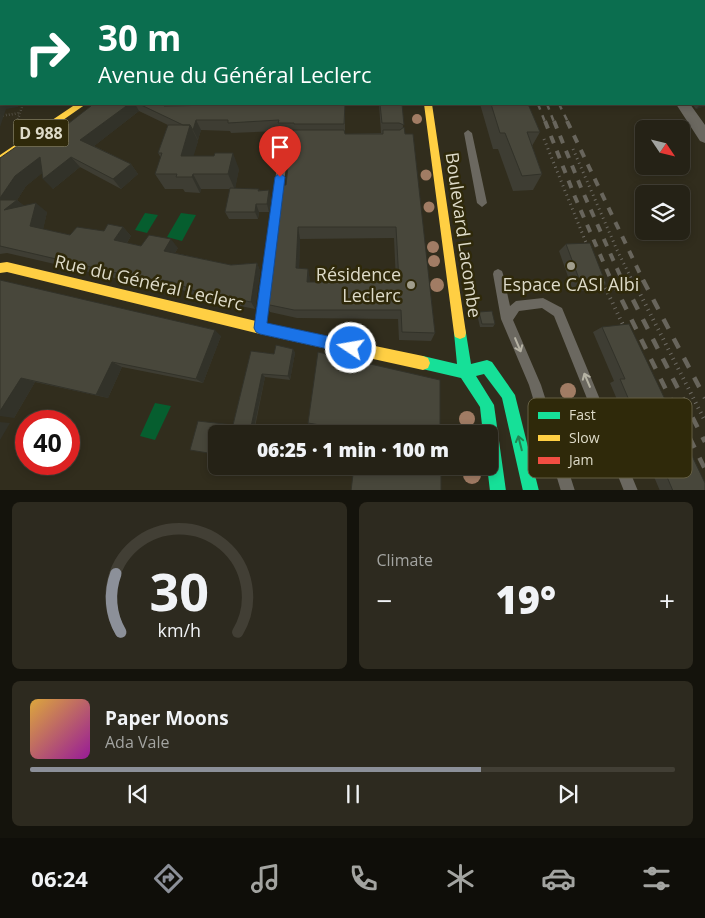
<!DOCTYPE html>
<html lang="en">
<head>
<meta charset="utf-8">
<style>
	body { margin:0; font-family:"Open Sans",sans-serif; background:#2d2a1f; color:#f1f3f6; height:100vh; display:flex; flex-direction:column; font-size:19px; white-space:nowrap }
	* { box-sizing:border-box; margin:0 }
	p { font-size:16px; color:#a3a4a1 }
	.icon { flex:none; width:28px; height:28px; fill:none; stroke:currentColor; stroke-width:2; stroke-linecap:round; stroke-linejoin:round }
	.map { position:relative; height:490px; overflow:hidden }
	.panel { display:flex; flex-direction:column; gap:12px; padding:12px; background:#14130c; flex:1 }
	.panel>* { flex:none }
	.guide { position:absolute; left:0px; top:0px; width:705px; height:105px; box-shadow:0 2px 8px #0003,0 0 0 1px #423f35; background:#0b6e4f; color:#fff; overflow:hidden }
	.needle { width:32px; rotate:125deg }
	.tools { position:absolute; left:635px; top:120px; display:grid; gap:10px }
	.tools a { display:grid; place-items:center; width:55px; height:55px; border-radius:8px; background:#252216; box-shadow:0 2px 8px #0003,0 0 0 1px #423f35; font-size:25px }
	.speed { position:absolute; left:15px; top:410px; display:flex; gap:10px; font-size:25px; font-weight:700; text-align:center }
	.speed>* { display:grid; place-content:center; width:65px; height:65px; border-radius:50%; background:#252216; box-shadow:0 2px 8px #0003,0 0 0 1px #423f35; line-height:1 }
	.speed .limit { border:8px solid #d22; background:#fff; color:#111 }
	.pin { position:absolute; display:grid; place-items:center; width:42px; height:42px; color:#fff; margin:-51px -21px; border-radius:50% 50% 50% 0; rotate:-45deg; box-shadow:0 0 5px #0007 }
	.pin .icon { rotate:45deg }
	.me { position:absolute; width:55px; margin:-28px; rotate:282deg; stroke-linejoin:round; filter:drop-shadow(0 0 4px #0008) }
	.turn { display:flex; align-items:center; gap:18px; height:105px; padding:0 15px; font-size:22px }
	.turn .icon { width:65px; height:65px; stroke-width:2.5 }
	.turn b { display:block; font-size:35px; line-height:42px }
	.big { font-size:38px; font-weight:800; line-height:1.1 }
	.panel .widget { flex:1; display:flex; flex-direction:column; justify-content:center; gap:8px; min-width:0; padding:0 18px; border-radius:8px; background:#2d2a1f }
	.panel .dial { align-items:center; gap:0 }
	.dial svg { height:130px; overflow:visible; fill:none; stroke:#423f35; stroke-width:7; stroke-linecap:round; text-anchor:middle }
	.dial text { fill:#f1f3f6; stroke:none }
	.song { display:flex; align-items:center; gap:15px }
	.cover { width:60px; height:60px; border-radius:8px; background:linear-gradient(135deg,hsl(40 70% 55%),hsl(300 70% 35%)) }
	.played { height:5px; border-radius:2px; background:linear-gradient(90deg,#8c9099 70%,#423f35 70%) }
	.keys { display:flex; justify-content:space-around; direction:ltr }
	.heat { display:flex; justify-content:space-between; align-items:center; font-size:28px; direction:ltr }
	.panel .tiles { flex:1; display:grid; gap:12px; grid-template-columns:1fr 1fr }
	.widget:last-child { grid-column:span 2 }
	.trip { position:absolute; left:208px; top:425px; width:290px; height:50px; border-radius:8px; background:#252216; box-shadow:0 2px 8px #0003,0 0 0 1px #423f35; font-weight:800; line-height:50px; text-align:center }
	.tabs { display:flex; height:80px; justify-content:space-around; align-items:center; background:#0f0e09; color:#a3a4a1 }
	.tabs .icon { width:35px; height:35px }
	.tabs .active { color:#8c9099 }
	.tabs b { font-size:22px; color:#f1f3f6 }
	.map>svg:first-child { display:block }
	.water { fill:#065e2f }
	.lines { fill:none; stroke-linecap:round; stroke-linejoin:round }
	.path-far2 { stroke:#6d6a63; stroke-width:2.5; stroke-dasharray:0.5 2.5; stroke-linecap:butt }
	.path-far1 { stroke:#6d6a63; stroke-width:3; stroke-dasharray:1 4; stroke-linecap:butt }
	.path { stroke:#6d6a63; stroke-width:4; stroke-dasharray:1 4.5; stroke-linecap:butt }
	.lane { fill:#6b6860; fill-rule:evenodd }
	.street { fill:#6b6860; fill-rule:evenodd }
	.fast { fill:#16e098; fill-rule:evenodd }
	.slow { fill:#ffcf43; fill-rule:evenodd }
	.jam { fill:#f24e42; fill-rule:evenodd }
	.rail-far2 { stroke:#68655c; stroke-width:2.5; stroke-dasharray:6 6; stroke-linecap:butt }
	.rail-far1 { stroke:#68655c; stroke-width:4; stroke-dasharray:8 8; stroke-linecap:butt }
	.rail { stroke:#68655c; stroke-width:4.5; stroke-dasharray:11 11; stroke-linecap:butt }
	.tree { fill:#a17c64 }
	.wall { fill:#3e3d33; fill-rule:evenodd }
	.shaded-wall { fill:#323229 }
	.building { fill:#48473b; stroke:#323229; fill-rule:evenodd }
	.oneway { stroke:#b6b3a4 }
	.oneway2 { stroke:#228451 }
	.route { fill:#1a73e8; stroke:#114b97 }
	.poi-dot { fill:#a19e8d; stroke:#2f290a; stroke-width:2 }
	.labels { text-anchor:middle; stroke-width:5; stroke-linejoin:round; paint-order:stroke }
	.shield { fill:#2f290a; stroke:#aaa690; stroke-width:1 }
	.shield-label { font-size:16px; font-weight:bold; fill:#dedbc9 }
	.street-label { font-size:18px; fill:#dedbc9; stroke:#2f290a }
	.poi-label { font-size:18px; fill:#dedbc9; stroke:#2f290a; text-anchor:end }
	.key { fill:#2f290a; stroke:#645e43; stroke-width:1 }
	.key-label { font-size:14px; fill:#dedbc9 }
</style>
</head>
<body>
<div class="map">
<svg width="705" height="491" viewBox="0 0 705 491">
	<rect width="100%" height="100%" fill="#312d1d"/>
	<path class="water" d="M 145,213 L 158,215 L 147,233 L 135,230 Z
		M 181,213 L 196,215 L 182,241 L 167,237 Z
		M 155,403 L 171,406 L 155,440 L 140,436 Z"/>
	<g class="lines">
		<path class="path-far2" d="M 33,1 L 43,0
			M 0,116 L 20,113
			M 17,122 L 23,104"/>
		<path class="path-far1" d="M 15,129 L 18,121
			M 544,139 L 587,245
			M 573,149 L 617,250 L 633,282"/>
		<path class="path" d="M 633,280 L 705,421
			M 603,283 L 624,327
			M 614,406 L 620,406"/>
		<path class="lane" d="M 468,130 L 472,133 L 487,203 L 482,207 L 477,203 L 464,133 Z
			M 285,136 L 303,136 L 307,139 L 303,142 L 289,142 L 266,327 L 264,331 L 260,332 L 256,331 L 254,327 L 281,139 Z
			M 498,269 L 502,271 L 503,274 L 510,306 L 516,301 L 543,298 L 562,308 L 638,491 L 624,491 L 554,316 L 542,308 L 519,311 L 513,320 L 541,385 L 575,491 L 561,491 L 529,385 L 501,319 L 493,274 L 494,271 Z"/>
		<path class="street" d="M 605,0 L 617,0 L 618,1 L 606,1 Z
			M 626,0 L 639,0 L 640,1 L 627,1 Z
			M 676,104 L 690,104 L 705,125 L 705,143 L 700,141 Z"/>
		<path class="fast" d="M 460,327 L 465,329 L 466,333 L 471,364 L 487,360 L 492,362 L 515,395 L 539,491 L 523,491 L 502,398 L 484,374 L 476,376 L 494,405 L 506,491 L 490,491 L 487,466 L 489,466 L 489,434 L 483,434 L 480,407 L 461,378 L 418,368 L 416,363 L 418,358 L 423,356 L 457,364 L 454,333 L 455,329 Z"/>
		<path class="slow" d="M 76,104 L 86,104 L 0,164 L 0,155 Z
			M 424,104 L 432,104 L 466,333 L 465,337 L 460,339 L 455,337 L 454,333 Z
			M 7,262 L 260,322 L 423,356 L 428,358 L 430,363 L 428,368 L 423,370 L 260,334 L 7,272 L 0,273 L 0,263 Z"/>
		<path class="jam" d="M 406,0 L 413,0 L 413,1 L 406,1 Z"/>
		<path class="rail-far2" d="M 538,104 L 545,122
			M 547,104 L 554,122
			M 559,104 L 568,122"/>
		<path class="rail-far1" d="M 545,121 L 575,197 L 612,282
			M 554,121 L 582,190 L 623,282
			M 567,121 L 644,282"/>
		<path class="rail" d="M 612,280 L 705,469
			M 623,280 L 705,442
			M 643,280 L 705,398"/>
	</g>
	<g class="tree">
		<circle cx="417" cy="119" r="5"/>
		<circle cx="31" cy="126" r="5"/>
		<circle cx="426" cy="175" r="5.5"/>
		<circle cx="429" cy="207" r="5.5"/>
		<circle cx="433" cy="247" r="6"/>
		<circle cx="434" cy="261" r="6"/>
		<circle cx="437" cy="285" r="7"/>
		<circle cx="568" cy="391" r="8"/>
		<circle cx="467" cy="419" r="8"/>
		<circle cx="472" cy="475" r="9"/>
	</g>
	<path class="wall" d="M 315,0 L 346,0 L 344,1 L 316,1 Z
		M 645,0 L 705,0 L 705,106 L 696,109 L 692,104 L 704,104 L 704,1 L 647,1 Z
		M 91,104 L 185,104 L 183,105 L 219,105 L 219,104 L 345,104 L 345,134 L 381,133 L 379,104 L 406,104 L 406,105 L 402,105 L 403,127 L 435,333 L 431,341 L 399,340 L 398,319 L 297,318 L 270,312 L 265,304 L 274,259 L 286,185 L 288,170 L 285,158 L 291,144 L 292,133 L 280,133 L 280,131 L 231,133 L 230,131 L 201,130 L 198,140 L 197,140 L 198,141 L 193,156 L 239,169 L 235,188 L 259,190 L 271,198 L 269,212 L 259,212 L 258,219 L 229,219 L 225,212 L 230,189 L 201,189 L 200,193 L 185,192 L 183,189 L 165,189 L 155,174 L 161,158 L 158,153 L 168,125 L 139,111 L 94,146 L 131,164 L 138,174 L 121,189 L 80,167 L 53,189 L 42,173 L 26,186 L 17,200 L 24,206 L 47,212 L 43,229 L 70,235 L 104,231 L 123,227 L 131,236 L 127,243 L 141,246 L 178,248 L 175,253 L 231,265 L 257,263 L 260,271 L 255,309 L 201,298 L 180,289 L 169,287 L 167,290 L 7,253 L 0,254 L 0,158 L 64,127 L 90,107 L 89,105 ZM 394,238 L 396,282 L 310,282 L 308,269 L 299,268 L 300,239 Z
		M 480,104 L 528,104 L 540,132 L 532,146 L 542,174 L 533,190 L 513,191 L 498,149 L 493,149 Z
		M 566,244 L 606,284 L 598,290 L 573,291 L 559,251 Z
		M 0,280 L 221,336 L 203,383 L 122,367 L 108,398 L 35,382 L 14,418 Z
		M 479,312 L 495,324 L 493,327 L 480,327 L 477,314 Z
		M 602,327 L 705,491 L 660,491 L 636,434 L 632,435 L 610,383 L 614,381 L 593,332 Z
		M 293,349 L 295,353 L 290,380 L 265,377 L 255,427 L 259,427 L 262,429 L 261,434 L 216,434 L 233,425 L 251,351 L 274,354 Z
		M 308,423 L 440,434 L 344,432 L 310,426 Z"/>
	<path class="shaded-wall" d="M 269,0 L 286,0 L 284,1 L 267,1 Z
		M 333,0 L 346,0 L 344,1 L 333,1 Z
		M 0,100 L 1,100 L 1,104 L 19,104 L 18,107 L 6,109 L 0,127 Z
		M 704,101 L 705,101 L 705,106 L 696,109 L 701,104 L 704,104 Z
		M 129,104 L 135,104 L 139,111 L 89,150 L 80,140 Z
		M 166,104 L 185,104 L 169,116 L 164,106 Z
		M 196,120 L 201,130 L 198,140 L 193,130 Z
		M 190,125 L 198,141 L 189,172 L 181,156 Z
		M 233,153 L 239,169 L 235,190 L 228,174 Z
		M 40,157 L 50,167 L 26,186 L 17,200 L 28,209 L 4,210 L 0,201 L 0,198 L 15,176 Z
		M 71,157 L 80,167 L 53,189 L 43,179 Z
		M 131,164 L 138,174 L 121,189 L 113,179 Z
		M 193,174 L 201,189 L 200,193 L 192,177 Z
		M 269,190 L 271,198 L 269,212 L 267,204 Z
		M 36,203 L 47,212 L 42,235 L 30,226 Z
		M 256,204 L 259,212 L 258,219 L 255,212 Z
		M 123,227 L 131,236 L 123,249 L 114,240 Z
		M 298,227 L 300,239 L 299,278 L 296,268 Z
		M 171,239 L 178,248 L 171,259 L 164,251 Z
		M 257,263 L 260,271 L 255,309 L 251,302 Z
		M 308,269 L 310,279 L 309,291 L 307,282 Z
		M 162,280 L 169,287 L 167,290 L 160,283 Z
		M 215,330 L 221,336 L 203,383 L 196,379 Z
		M 293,349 L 295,353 L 290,380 L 288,376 Z
		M 112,362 L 122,367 L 108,398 L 96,395 Z
		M 262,374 L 265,377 L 254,428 L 251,427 Z
		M 21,378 L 35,382 L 14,418 L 0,416 L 0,411 Z
		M 0,422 L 10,423 L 0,440 Z
		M 259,427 L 262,429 L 261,434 L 257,434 Z
		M 69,434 L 80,435 L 74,459 L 69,458 Z"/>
	<path class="building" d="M 64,0 L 269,0 L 267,1 L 64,1 Z
		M 371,0 L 397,0 L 397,1 L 371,1 Z
		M 663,0 L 705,0 L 705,101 L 704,101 L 704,1 L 665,1 Z
		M 0,25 L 1,25 L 1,37 L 0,37 Z
		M 0,71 L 1,71 L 1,100 L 0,100 Z
		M 91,104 L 129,104 L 80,140 L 131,164 L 113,179 L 71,157 L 43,179 L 40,157 L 15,176 L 0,198 L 0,158 L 53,121 L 64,127 L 91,106 L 89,105 Z
		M 139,104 L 166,104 L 164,106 L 219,105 L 219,104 L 345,104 L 344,124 L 294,124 L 294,123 L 278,123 L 279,120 L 228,123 L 228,120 L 196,120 L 193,130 L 190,125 L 183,125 Z
		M 380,104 L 402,104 L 404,125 L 399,123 L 382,123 Z
		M 491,104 L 528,104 L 540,132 L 527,132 L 542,174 L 522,176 L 505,133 L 500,133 Z
		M 168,125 L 190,125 L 181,156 L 214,156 L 215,153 L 233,153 L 228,174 L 193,174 L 192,177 L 176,177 L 177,174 L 155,174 L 162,153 L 158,153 Z
		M 404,127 L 405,134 L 413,134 L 435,333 L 402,332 L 401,310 L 294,310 L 265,304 L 271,259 L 274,259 L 281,185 L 286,185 L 289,158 L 285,158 L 287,144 L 291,144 L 293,130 L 344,130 L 345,134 L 383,134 L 383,130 L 400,130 ZM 298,227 L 396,227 L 399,282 L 307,282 L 308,269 L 296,268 Z
		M 230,188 L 259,189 L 258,191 L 269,190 L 267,204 L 256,204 L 255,212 L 225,212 Z
		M 0,200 L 17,200 L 4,210 L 36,203 L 30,226 L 70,235 L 77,227 L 104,231 L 108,224 L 123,227 L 114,240 L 141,246 L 149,235 L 171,239 L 164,251 L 231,265 L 257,263 L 251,302 L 195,291 L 173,282 L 162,280 L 160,283 L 0,246 Z
		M 590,243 L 606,284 L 581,284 L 566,244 Z
		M 0,280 L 215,330 L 196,379 L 112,362 L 96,395 L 21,378 L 0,411 Z
		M 492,311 L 495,324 L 482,324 L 479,312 Z
		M 629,324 L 705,483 L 705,491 L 673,491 L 648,432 L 643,433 L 620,379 L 625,379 L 602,327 Z
		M 276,345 L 293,349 L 288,376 L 262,374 L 251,427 L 259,427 L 257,434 L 216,434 L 216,462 L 213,462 L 214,454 L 190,450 L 198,421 L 233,425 L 251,351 L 274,354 Z
		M 318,352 L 440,380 L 440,434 L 343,434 L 344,429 L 308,423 Z
		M 354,466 L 441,466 L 441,491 L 351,491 Z"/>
	<defs><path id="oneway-shaft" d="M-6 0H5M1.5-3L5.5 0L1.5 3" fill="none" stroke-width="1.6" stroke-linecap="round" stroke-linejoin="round" transform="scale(1.25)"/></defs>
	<g class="oneway">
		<use href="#oneway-shaft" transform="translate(518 345) rotate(67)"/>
		<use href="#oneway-shaft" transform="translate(587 380) rotate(-113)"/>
	</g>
	<use class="oneway2" href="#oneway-shaft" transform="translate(520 443) rotate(-104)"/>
	<path class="route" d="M 280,173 L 285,177 L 267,323 L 351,341 L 356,343 L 358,348 L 356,352 L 351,354 L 260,334 L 256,332 L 254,328 L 275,177 Z"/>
	<g class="poi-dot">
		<circle cx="571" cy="266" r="5"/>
		<circle cx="411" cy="285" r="5"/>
	</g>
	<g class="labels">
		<rect class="shield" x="13.5" y="119.5" width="55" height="27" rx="4"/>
		<g class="shield-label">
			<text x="41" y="139">D 988</text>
		</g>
		<g class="street-label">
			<text transform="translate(463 235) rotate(82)" y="6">Boulevard Lacombe</text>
			<text transform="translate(149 283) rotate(13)" y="6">Rue du Général Leclerc</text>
		</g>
		<g class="poi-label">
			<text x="401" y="281">Résidence<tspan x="401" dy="21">Leclerc</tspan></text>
			<text x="571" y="291" text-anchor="middle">Espace CASI Albi</text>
		</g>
	</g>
	<rect x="528" y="398" width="164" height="80" rx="8" class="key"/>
	<rect x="538" y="412" width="22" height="7" fill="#16e098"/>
	<rect x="538" y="435" width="22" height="6" fill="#ffcf43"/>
	<rect x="538" y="457" width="22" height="7" fill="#f24e42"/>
	<g class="key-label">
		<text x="569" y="420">Fast</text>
		<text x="569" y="443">Slow</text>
		<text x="569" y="465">Jam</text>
	</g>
</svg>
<div class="tools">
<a><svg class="needle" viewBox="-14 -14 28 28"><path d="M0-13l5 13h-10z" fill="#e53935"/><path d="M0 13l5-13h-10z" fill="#a3a4a1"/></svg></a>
<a><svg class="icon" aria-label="layers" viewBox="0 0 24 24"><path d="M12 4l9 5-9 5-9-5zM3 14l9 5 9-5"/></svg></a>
</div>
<div class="speed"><div class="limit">40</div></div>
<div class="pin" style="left:280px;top:177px;background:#d93025"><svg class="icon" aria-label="arrive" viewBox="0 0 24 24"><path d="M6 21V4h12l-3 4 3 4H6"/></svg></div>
<svg class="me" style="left:351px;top:348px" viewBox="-20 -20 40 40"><circle r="17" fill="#1a73e8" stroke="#fff" stroke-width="3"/><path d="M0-11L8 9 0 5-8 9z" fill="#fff"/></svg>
<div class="trip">06:25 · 1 min · 100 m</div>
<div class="guide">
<div class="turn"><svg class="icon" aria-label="right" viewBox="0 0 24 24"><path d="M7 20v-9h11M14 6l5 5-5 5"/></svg><div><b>30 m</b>Avenue du Général Leclerc</div></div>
</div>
</div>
<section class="panel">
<div class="tiles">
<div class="widget dial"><svg viewBox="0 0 100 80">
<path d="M14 69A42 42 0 1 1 86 69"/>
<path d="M14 69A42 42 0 0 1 11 33" stroke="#8c9099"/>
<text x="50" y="56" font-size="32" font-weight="700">30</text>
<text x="50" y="72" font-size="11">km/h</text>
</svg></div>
<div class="widget"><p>Climate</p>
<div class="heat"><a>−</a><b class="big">19°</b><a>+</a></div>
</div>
<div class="widget">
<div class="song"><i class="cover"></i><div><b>Paper Moons</b><p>Ada Vale</p></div></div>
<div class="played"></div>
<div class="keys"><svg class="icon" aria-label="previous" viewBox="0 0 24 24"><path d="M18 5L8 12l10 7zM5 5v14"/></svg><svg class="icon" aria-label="pause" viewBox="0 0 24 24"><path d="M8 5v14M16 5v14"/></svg><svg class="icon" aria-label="next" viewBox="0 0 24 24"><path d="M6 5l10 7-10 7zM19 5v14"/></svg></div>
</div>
</div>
</section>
<nav class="tabs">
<b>06:24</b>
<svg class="icon active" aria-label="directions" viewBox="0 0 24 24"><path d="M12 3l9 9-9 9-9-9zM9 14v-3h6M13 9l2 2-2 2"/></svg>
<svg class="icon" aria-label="music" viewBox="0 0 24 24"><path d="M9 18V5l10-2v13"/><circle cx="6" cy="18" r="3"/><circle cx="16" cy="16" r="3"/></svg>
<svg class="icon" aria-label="phone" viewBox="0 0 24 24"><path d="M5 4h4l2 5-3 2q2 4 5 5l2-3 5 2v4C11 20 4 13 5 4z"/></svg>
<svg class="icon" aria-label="climate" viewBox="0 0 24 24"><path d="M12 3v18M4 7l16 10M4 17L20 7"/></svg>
<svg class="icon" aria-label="car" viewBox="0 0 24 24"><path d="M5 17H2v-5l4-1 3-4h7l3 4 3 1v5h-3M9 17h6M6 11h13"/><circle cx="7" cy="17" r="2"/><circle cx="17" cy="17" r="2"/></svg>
<svg class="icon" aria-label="filters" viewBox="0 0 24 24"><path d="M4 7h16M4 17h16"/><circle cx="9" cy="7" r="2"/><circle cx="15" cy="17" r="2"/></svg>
</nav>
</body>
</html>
